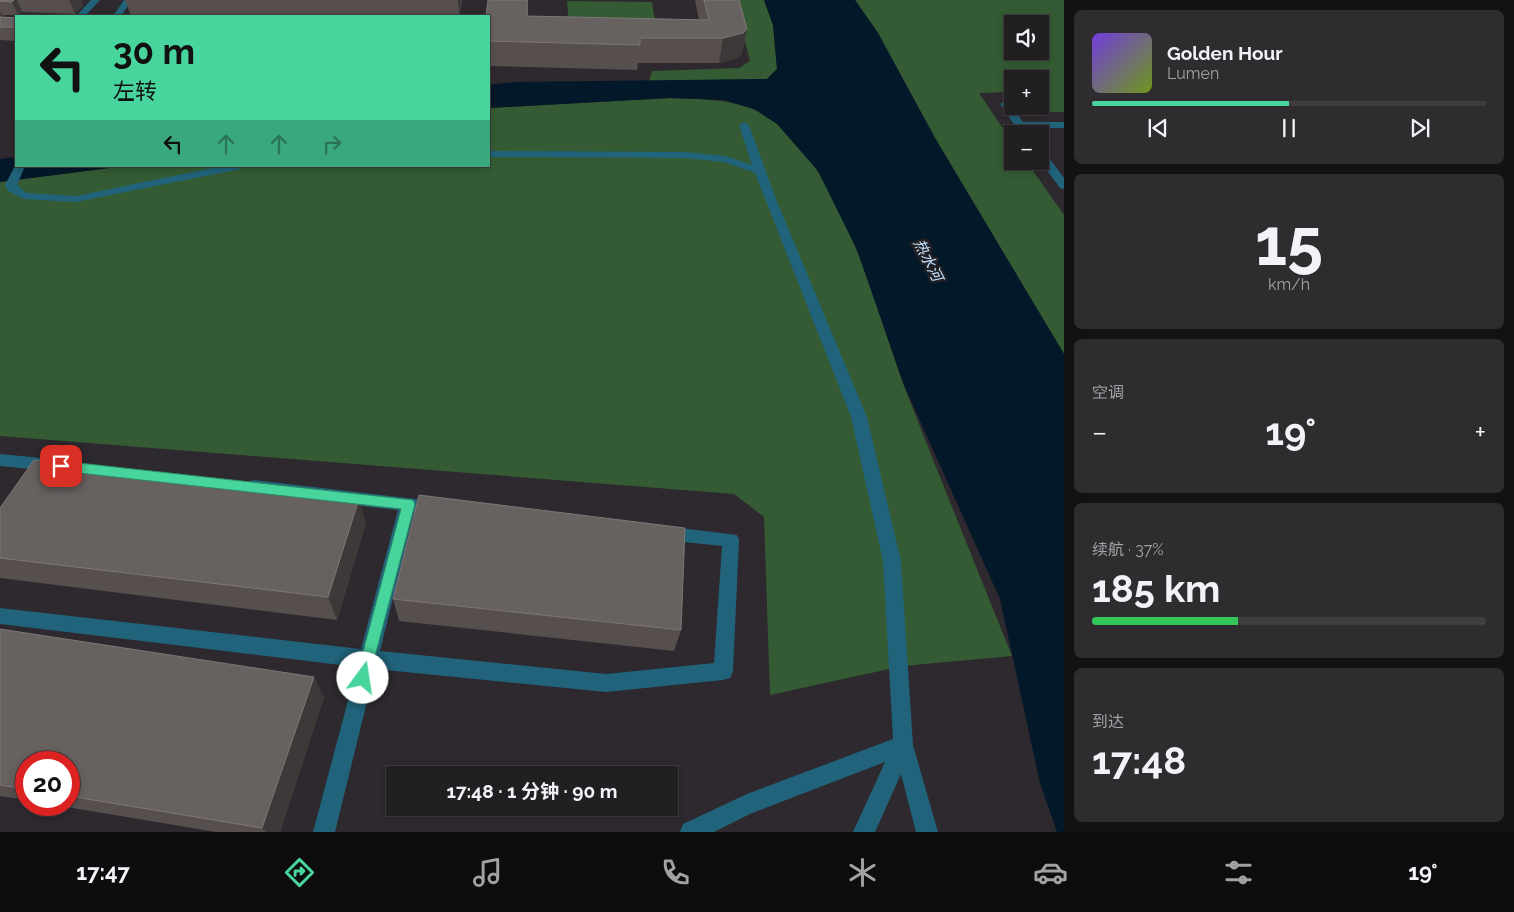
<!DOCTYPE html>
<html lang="zh">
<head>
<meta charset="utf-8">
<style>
	body { margin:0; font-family:Raleway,"Noto Sans SC",sans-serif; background:#2e2c2f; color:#f1f3f6; height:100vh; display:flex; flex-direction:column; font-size:19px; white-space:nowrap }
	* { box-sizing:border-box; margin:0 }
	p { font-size:16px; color:#a2a2a5 }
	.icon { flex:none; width:28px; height:28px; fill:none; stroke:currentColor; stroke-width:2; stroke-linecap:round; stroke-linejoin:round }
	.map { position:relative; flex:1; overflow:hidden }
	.drawer { display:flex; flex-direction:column; gap:10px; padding:10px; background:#131113; width:450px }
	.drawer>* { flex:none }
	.top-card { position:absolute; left:15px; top:15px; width:475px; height:152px; border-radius:0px; box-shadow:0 2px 8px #0003,0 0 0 1px #3f3d40; background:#48d49d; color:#111; overflow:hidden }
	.controls { position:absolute; left:1004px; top:15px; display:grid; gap:10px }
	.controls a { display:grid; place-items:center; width:45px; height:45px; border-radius:0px; background:#221f22; box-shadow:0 2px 8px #0003,0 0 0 1px #3f3d40; font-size:25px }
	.speed { position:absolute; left:15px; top:751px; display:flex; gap:10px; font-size:25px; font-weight:700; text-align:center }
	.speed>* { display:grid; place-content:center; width:65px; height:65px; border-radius:50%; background:#221f22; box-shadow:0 2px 8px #0003,0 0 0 1px #3f3d40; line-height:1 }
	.speed .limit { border:8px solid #d22; background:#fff; color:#111 }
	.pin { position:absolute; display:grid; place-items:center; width:42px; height:42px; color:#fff; margin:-21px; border-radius:10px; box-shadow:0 2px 8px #0006 }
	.me { position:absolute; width:55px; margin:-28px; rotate:14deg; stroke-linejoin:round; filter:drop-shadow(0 0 4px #0008) }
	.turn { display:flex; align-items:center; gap:18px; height:105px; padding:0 15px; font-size:22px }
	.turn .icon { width:65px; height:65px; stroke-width:2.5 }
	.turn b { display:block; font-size:35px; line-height:42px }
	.lanes { display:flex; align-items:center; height:48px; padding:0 15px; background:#0003; justify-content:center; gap:25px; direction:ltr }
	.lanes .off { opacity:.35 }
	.big { font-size:38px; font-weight:700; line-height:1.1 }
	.drawer .card { flex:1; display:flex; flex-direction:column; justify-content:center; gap:8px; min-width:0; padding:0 18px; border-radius:8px; background:#2e2c2f }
	.drawer .dial { align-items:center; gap:0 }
	.dial b { font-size:65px; line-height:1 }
	.song { display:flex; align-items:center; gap:15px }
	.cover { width:60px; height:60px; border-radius:8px; background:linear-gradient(135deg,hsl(260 70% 55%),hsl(80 70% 35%)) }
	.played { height:5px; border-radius:2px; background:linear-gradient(90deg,#48d49d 50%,#3f3d40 50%) }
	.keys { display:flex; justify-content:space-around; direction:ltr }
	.heat { display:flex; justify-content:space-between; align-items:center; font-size:28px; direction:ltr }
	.charge { height:8px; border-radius:4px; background:linear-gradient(90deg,#34c759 37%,#3f3d40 0) }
	.trip { position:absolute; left:386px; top:766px; width:292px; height:50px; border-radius:0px; background:#221f22; box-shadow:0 2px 8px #0003,0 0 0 1px #3f3d40; font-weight:700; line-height:50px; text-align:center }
	.menu { display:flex; height:80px; justify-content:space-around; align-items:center; background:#0e0c0e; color:#a2a2a5 }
	.menu .icon { width:35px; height:35px }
	.menu .on { color:#48d49d }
	.menu b { font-size:22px; color:#f1f3f6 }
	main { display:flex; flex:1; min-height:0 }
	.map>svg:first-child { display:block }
	.green { fill:#345b33; fill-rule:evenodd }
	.water { fill:#031828 }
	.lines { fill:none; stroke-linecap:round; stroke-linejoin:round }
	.minor { fill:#20637a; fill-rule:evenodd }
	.wall { fill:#564f4e }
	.shaded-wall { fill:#3e3939 }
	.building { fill:#676160; stroke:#7d7877 }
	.route { fill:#48d49d; stroke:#2f8a66 }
	.labels { text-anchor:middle; stroke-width:5; stroke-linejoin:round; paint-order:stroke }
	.water-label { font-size:15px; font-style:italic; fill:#bfe2ff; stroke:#232024 }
</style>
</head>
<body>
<main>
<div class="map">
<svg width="1064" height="832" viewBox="0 0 1064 832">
	<rect width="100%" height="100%" fill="#2d292e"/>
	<path class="green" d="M 734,0 L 764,0 L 773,25 L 777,69 L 767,79 L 649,81 L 652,71 L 739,68 L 750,61 Z
		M 855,0 L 1064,0 L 1064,112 L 1048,112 L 1026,106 L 1040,106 L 1040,79 L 1012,79 L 1012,96 L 1011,92 L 979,93 L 1012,142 L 1012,161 L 1026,161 L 1064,215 L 1064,354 L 935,138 L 878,33 ZM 1012,24 L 1040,24 L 1040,51 L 1012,51 Z
		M 567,1 L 652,2 L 656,27 L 569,26 Z
		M 670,98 C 705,99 750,99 778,124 C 848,187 872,300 904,386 C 939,476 976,566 1012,656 L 903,666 L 770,695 L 764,517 L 734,494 L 0,436 L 0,182 L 125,166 L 489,166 L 489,108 Z"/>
	<path class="water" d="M 764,0 L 855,0 L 878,33 L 935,138 L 1064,354 L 1064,832 L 1057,832 L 1040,783 L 1000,599 L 904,385 L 857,250 L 818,171 L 777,124 L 754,109 L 723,100 L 670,98 L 489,108 L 489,85 L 515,82 L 767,79 L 777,69 L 773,25 Z
		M 16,157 L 16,166 L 125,166 L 0,182 L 0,159 Z"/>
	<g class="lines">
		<path class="minor" d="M 91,0 L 100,0 L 85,16 L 76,16 Z
			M 124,0 L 132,0 L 121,16 L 113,16 Z
			M 1005,101 L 1009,102 L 1023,122 L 1064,122 L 1064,128 L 1028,128 L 1031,134 L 1021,134 L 1000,104 Z
			M 744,122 L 749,125 L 776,199 L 867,417 L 901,561 L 913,745 L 938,832 L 916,832 L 901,774 L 875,832 L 853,832 L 885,762 L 752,813 L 714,832 L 680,832 L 683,824 L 747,794 L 893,739 L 883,561 L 851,417 L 755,173 L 724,162 L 685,158 L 489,157 L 489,151 L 685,152 L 726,156 L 752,165 L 739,125 Z
			M 1040,150 L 1044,151 L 1064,178 L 1064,189 L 1060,188 L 1040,161 Z
			M 16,164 L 16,166 L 25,166 L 17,185 L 27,193 L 76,196 L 222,166 L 245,166 L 240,169 L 76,202 L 24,199 L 8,191 L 5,185 Z
			M 0,454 L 52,459 L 58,461 L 60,465 L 58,469 L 52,471 L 0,466 Z
			M 254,480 L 441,502 L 443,507 L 441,512 L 435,514 L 414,512 L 380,651 L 606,674 L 714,663 L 722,546 L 664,540 L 658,538 L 656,533 L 658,528 L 664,526 L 737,535 L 739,540 L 733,671 L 730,678 L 723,680 L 606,692 L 375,669 L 335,832 L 313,832 L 357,667 L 0,624 L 0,608 L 361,649 L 398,510 L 254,494 L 248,492 L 246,487 L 248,482 Z"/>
	</g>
	<path class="wall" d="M 0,0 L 81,0 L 83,5 L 75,14 L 22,12 L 18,15 L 3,15 L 4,17 L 16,18 L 16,41 L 0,40 Z
		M 125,0 L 462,0 L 462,3 L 459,16 L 131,16 Z
		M 488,0 L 528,0 L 528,16 L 699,20 L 695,0 L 739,0 L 747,29 L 742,53 L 738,58 L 719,63 L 638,63 L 637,70 L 489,66 L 489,16 Z
		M 0,508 L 366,523 L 337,620 L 0,578 Z
		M 393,599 L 681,630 L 674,651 L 399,621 Z
		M 0,629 L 324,697 L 280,832 L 216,832 L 55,805 L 69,805 L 69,762 L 26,762 L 26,800 L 0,796 Z"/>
	<path class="shaded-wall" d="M 14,0 L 17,0 L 22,12 L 18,15 L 12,2 Z
		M 69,0 L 81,0 L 83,5 L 75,14 Z
		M 458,0 L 462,0 L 459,16 Z
		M 1,12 L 8,26 L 0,24 L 0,13 Z
		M 747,29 L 742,53 L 738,58 L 719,63 L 723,38 Z
		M 359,499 L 366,523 L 337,620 L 328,597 Z
		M 314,677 L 324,697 L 280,832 L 266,832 L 262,828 Z"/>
	<path class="building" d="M 0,0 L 14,0 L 12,2 L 0,1 Z
		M 488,0 L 527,0 L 527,16 L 709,20 L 704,0 L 739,0 L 747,29 L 743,33 L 723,38 L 640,38 L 640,45 L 489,41 L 489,16 L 486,16 Z
		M 0,17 L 16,18 L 16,27 L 0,27 Z
		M 34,460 L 359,499 L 328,597 L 0,558 L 0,508 Z
		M 419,495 L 685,528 L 681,630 L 393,599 Z
		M 0,629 L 314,677 L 262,828 L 69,796 L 69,762 L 26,762 L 26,789 L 0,785 Z"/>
	<path class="route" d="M 61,461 L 413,500 L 415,504 L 368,683 L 363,685 L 358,683 L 356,678 L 401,509 L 61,471 L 55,466 Z"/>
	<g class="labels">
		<g class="water-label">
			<text transform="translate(928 260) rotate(63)" y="5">热水河</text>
		</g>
	</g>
</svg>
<div class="controls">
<a><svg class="icon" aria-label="sound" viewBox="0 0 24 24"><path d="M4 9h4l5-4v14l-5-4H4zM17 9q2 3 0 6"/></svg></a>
<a>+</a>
<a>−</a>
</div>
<div class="speed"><div class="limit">20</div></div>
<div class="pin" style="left:61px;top:466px;background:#d93025"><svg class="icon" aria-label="arrive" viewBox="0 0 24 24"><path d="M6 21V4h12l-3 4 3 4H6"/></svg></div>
<svg class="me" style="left:363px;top:678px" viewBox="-20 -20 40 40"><circle r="19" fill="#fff"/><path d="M0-13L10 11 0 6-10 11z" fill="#48d49d"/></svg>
<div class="trip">17:48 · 1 分钟 · 90 m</div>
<div class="top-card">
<div class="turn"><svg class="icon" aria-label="left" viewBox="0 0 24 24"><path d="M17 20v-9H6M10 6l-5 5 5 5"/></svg><div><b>30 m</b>左转</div></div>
<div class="lanes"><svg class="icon" aria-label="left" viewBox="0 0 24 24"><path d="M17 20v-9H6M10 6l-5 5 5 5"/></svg><svg class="icon off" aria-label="ahead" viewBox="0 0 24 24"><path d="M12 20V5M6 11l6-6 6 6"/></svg><svg class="icon off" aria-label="ahead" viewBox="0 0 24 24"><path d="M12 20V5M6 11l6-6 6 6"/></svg><svg class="icon off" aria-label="right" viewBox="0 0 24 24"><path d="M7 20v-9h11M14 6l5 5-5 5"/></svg></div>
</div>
</div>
<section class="drawer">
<div class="card">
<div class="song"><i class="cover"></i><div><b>Golden Hour</b><p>Lumen</p></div></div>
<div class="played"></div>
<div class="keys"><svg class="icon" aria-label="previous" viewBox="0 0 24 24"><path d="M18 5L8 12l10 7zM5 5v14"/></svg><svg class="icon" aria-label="pause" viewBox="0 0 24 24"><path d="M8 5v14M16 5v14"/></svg><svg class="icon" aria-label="next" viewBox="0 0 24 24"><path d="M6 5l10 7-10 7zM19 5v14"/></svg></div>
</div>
<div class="card dial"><b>15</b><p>km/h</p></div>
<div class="card"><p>空调</p>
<div class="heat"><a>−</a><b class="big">19°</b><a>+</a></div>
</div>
<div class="card"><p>续航 · 37%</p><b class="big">185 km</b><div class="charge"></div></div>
<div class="card"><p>到达</p><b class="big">17:48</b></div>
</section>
</main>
<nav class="menu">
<b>17:47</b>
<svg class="icon on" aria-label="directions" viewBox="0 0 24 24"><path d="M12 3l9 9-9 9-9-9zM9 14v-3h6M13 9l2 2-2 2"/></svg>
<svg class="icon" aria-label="music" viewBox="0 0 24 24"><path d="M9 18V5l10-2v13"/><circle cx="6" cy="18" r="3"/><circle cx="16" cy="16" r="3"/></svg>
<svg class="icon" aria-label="phone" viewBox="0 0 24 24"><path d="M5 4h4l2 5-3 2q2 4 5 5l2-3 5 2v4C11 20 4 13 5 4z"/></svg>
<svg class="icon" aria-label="climate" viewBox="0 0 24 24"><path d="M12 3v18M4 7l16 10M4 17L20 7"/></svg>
<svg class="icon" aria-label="car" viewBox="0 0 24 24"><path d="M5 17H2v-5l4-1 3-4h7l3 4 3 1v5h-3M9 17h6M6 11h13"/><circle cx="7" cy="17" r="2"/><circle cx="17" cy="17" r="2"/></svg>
<svg class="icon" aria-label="filters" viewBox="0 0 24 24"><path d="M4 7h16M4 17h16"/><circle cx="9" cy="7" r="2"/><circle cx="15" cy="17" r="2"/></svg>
<b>19°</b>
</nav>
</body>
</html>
